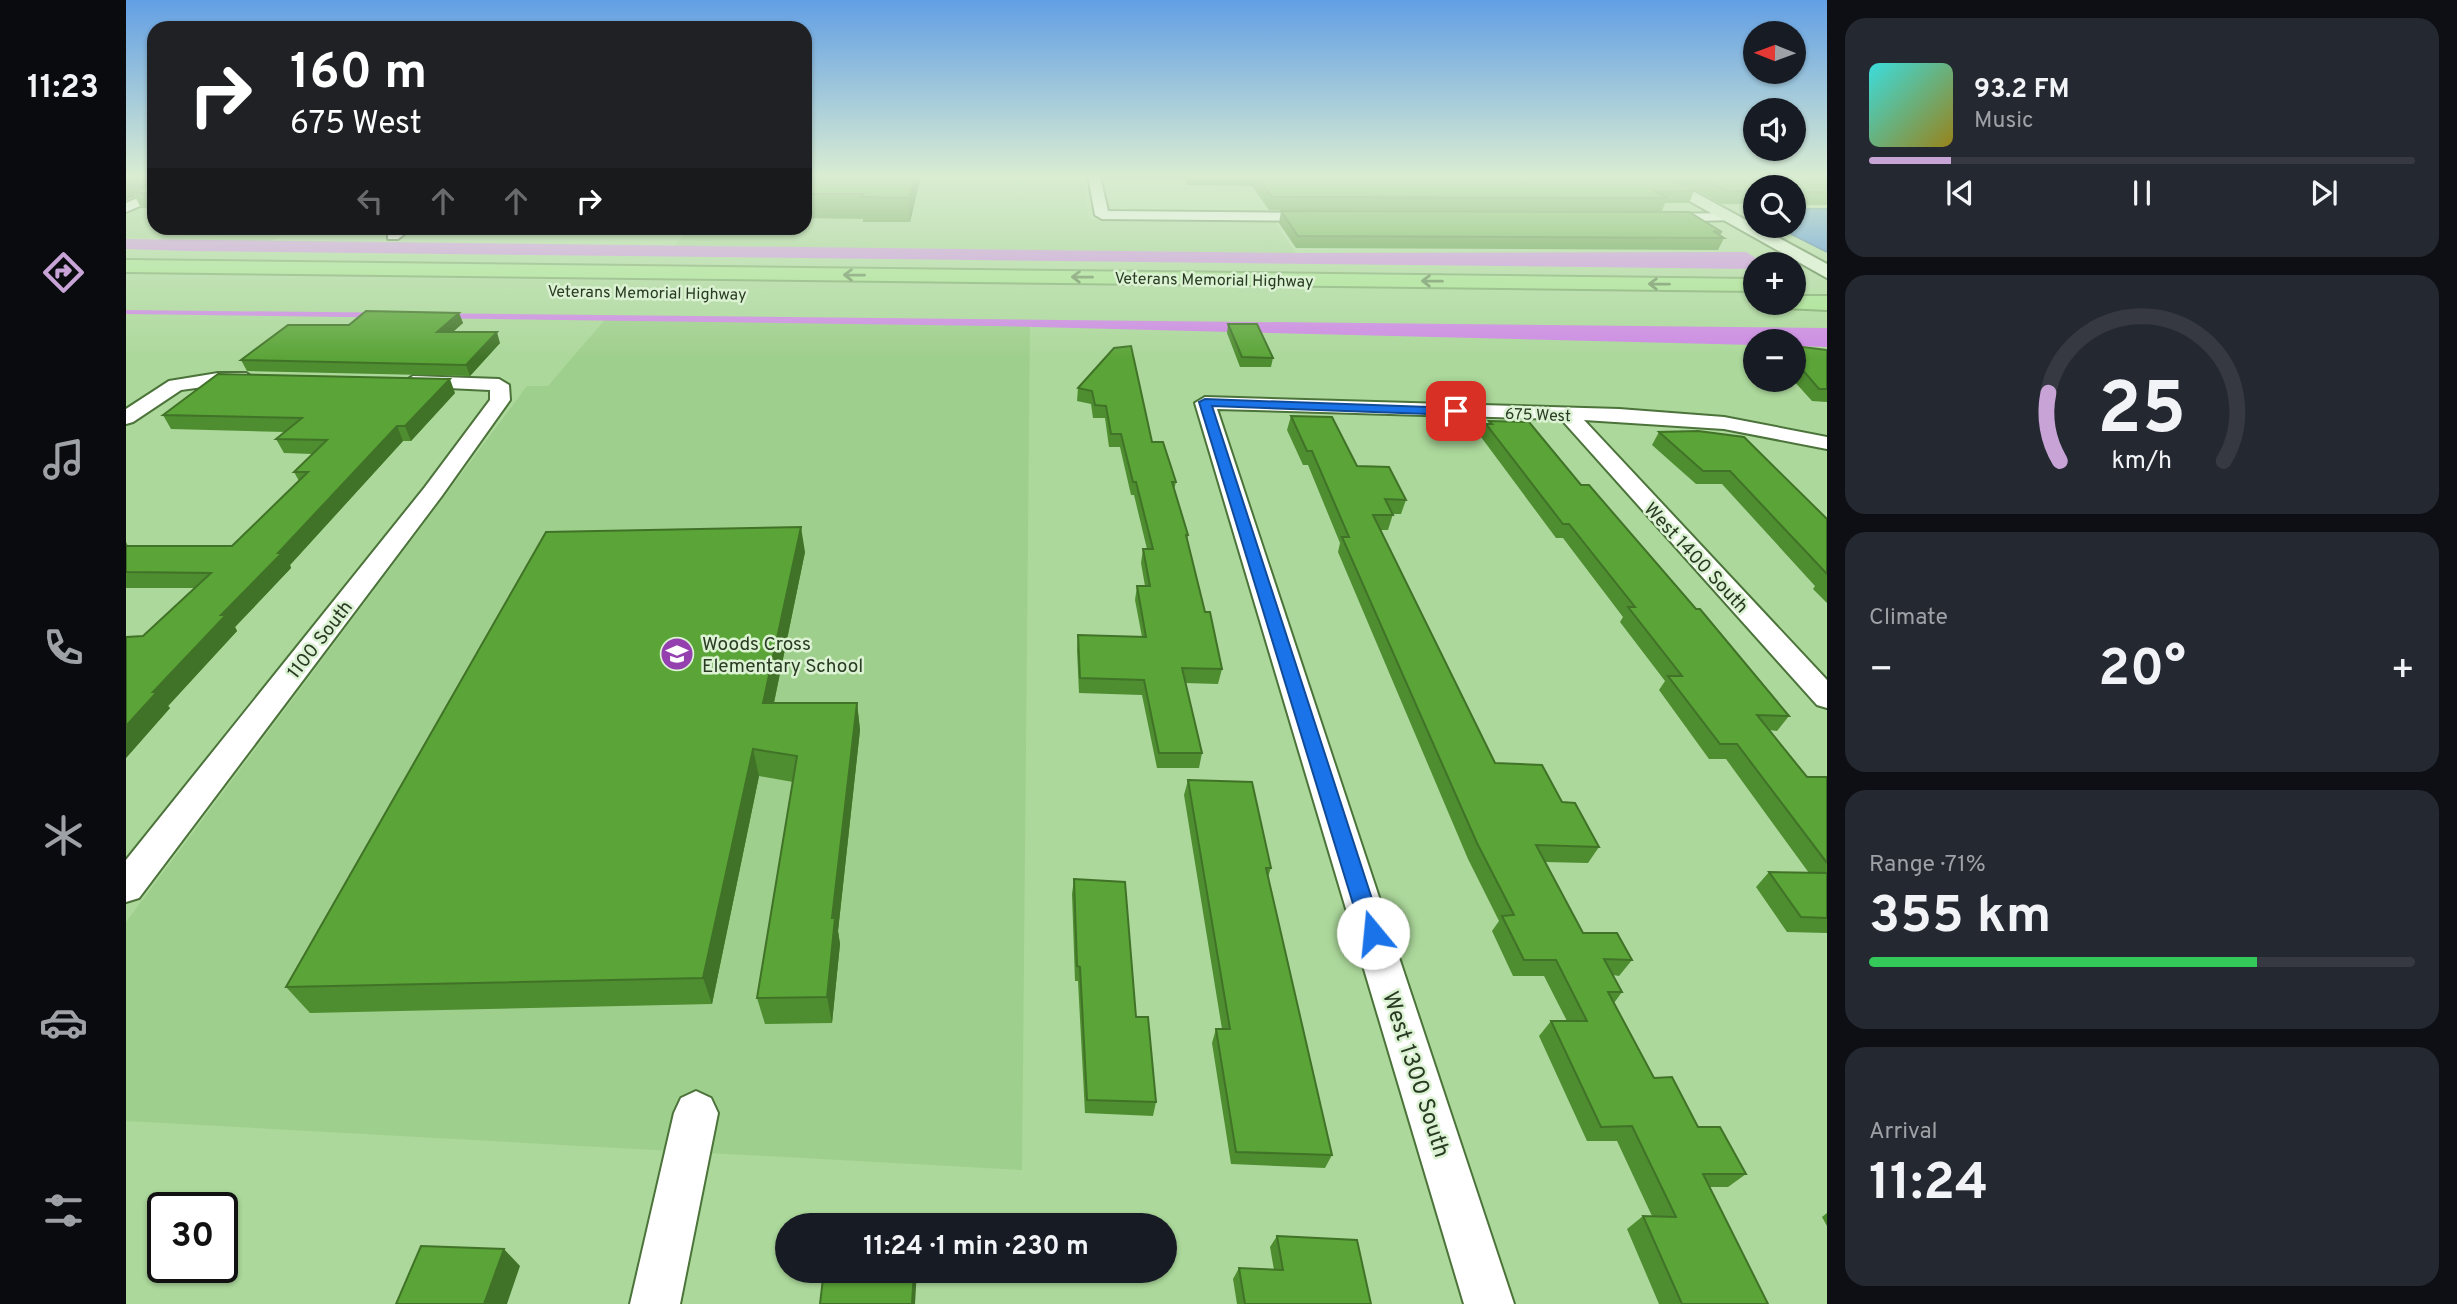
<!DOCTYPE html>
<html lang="en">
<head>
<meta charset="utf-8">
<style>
	body { margin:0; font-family:Overpass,sans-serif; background:#242831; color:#f1f3f6; height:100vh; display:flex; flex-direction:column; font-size:26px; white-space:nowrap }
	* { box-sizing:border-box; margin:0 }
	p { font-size:23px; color:#9ea1a6 }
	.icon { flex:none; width:38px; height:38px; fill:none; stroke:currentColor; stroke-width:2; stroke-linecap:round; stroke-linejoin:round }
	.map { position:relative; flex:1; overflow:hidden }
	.sheet { display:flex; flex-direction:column; gap:18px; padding:18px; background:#0d0f14; width:630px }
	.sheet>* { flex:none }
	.guide { position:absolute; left:21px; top:21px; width:665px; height:214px; border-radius:21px; box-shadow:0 2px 5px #0004; background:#202124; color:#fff; overflow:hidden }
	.needle { width:46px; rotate:271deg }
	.tools { position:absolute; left:1617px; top:21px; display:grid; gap:14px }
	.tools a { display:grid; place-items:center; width:63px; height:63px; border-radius:50%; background:#171b24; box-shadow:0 2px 5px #0004; font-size:35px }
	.speed { position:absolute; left:21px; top:1192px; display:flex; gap:14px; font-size:35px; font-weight:700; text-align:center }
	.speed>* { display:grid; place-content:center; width:91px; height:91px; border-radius:50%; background:#171b24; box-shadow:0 2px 5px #0004; line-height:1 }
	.speed .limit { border:4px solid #111; border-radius:10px; background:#fff; color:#111 }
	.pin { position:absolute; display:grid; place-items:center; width:60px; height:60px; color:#fff; margin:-30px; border-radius:14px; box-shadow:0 4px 10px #0006 }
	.me { position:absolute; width:77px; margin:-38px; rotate:343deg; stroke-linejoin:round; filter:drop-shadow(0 0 5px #0008) }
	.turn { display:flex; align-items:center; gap:24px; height:147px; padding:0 28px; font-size:32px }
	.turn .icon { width:91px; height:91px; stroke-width:2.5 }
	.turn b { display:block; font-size:49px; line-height:60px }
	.lanes { display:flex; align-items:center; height:66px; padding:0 28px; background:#0003; justify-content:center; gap:35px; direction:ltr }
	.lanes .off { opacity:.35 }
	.big { font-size:52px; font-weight:700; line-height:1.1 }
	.sheet .tile { flex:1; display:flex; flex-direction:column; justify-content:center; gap:10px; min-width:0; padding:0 24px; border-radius:21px; background:#242831 }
	.sheet .dial { align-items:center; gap:0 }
	.dial svg { height:182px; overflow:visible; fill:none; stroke:#363941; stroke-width:7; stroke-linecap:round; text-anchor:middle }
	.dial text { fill:#f1f3f6; stroke:none }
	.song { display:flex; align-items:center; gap:21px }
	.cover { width:84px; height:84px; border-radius:10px; background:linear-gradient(135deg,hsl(180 70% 55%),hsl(50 70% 35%)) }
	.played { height:7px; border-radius:4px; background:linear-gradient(90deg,#c7a3d6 15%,#363941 15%) }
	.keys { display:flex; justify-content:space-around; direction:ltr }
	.heat { display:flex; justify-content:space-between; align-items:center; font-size:38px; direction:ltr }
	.charge { height:10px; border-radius:5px; background:linear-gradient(90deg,#34c759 71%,#363941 0) }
	.trip { position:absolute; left:649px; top:1213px; width:402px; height:70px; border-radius:35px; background:#171b24; box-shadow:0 2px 5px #0004; font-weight:700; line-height:70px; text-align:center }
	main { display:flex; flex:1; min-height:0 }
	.menu { display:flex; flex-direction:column; width:126px; justify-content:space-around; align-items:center; background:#090b0e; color:#9ea1a6 }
	.menu .icon { width:49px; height:49px }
	.menu .selected { color:#c7a3d6 }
	.menu b { font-size:32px; color:#f1f3f6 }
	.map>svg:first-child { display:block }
	.built { fill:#9fcf8c }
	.green { fill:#cd88e5 }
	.water { fill:#3a80df; stroke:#356ba6; stroke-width:2 }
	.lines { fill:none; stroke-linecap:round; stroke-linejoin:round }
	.street-casing { stroke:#4b733a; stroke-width:4 }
	.secondary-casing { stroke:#4b733a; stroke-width:4 }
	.highway-casing { stroke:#7aa868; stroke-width:4 }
	.street { fill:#fff; fill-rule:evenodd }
	.secondary { fill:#e4f7dd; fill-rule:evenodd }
	.highway { fill:#a6e38e; fill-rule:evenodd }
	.wall { fill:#4e8d30 }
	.shaded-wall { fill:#407327 }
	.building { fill:#5ba438; stroke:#407327; stroke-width:2 }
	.oneway { stroke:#618753 }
	.route { fill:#1a73e8; stroke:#114b97; stroke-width:2 }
	.labels { text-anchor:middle; stroke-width:5; stroke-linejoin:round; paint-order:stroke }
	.far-street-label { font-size:16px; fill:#293b22; stroke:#dbf2d3 }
	.street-label { font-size:19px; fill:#293b22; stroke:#dbf2d3 }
	.poi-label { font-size:19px; fill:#293b22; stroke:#dbf2d3; text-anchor:start }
	.near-street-label { font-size:23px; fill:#293b22; stroke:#dbf2d3 }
</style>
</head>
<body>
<main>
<nav class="menu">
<b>11:23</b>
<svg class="icon selected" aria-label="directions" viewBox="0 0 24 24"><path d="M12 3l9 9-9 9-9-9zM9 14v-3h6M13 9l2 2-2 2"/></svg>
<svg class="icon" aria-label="music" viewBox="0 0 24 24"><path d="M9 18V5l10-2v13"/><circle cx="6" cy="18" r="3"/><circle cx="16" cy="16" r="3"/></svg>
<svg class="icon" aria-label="phone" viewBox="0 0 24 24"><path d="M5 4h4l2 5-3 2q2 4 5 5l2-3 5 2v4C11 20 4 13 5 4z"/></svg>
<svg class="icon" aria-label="climate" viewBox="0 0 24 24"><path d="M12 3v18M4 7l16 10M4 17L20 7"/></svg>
<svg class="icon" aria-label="car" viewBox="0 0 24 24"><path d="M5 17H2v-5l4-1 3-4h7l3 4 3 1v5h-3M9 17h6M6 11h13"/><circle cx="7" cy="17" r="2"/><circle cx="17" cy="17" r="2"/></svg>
<svg class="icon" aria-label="filters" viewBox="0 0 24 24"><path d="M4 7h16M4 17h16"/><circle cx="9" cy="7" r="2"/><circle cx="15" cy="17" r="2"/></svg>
</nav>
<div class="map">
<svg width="1701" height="1304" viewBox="0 0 1701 1304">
	<rect width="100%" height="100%" fill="#acd89b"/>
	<path class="built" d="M 0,176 L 28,176 L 28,228 L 170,228 L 146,241 L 0,238 Z
		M 679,176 L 955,176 L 963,218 L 968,220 L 1149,223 L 1170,253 L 548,246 L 563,228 L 679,228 Z
		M 481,317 L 904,322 L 896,1170 L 0,1121 L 0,922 L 401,386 L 422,386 Z"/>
	<path class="green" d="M 0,239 L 1170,253 L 1620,252 L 1640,264 L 1629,264 L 1629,269 L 61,251 L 0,249 Z
		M 0,310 L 1701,328 L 1701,347 L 1668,346 L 1668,341 L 1629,341 L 1629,345 L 868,326 L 0,314 Z"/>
	<path class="water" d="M 1668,209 L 1701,209 L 1701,252 L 1649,226 L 1668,226 Z"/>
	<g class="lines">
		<defs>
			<path id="street" d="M 962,176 L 974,176 L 982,211 L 1192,213 L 1199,217 L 1192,221 L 976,219 L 969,215 Z
				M 28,191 L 28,200 L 0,212 L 0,203 Z
				M 1601,213 L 1608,217 L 1606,220 L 1534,222 L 1527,218 L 1534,214 Z
				M 270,228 L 286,228 L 272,239 L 262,239 L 262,233 Z
				M 92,373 L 120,373 L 129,379 L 120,385 L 92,385 L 55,390 L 7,422 L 0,424 L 0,409 L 43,381 Z
				M 287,376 L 373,379 L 383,385 L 384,400 L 315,497 L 13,898 L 0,902 L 0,860 L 299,487 L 364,400 L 364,390 L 280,386 L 278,382 Z
				M 1079,397 L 1493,409 L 1598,417 L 1701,437 L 1701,449 L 1598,429 L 1458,420 L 1701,680 L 1701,708 L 1691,705 L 1435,419 L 1091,409 L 1388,1304 L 1338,1304 L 1069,403 Z
				M 570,1091 L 585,1098 L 592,1113 L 554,1304 L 504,1304 L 548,1113 L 555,1098 Z"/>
			<path id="secondary" d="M 1519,176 L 1539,176 L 1701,264 L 1701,278 Z"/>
			<path id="highway" d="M 0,260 L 1629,279 L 1629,291 L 0,272 Z
				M 1668,296 L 1701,296 L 1701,310 L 1659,308 L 1656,303 L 1668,303 Z"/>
		</defs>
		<use href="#street" class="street-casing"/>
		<use href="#secondary" class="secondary-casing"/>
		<use href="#highway" class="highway-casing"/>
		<use href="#street" class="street"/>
		<use href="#secondary" class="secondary"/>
		<use href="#highway" class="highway"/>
	</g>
	<path class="wall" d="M 0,176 L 28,176 L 28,208 L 15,208 L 9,196 L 0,200 Z
		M 679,176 L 795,176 L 784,222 L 737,222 L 737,219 L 679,218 Z
		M 1056,176 L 1542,176 L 1568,191 L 1563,203 L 1539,203 L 1536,211 L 1143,210 L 1126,186 L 1061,185 Z
		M 1544,176 L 1701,176 L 1701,205 L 1668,205 L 1668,187 L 1629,187 L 1629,204 L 1595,204 Z
		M 1155,211 L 1596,232 L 1594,236 L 1598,238 L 1592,250 L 1170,248 L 1153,223 Z
		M 333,313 L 337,323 L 327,332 L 374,343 L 344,376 L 121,371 L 115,360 L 223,325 Z
		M 1102,324 L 1147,358 L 1145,367 L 1114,367 L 1101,333 Z
		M 1668,346 L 1701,350 L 1701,402 L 1686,401 L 1667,380 Z
		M 988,348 L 1026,442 L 1050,482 L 1048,490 L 1062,535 L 1061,540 L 1079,612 L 1096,669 L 1092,684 L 1059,683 L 1076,753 L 1073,768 L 1031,768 L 1016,695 L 953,693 L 951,650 L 952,635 L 1016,637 L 1009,600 L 1011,586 L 1019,586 L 1015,563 L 1017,549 L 1021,549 L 1008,495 L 1005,495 L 994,447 L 983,447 L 979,418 L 967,418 L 965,404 L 951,401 L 952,388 Z
		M 329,393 L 285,441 L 277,441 L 164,565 L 165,568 L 109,627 L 111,631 L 42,706 L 44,708 L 0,758 L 0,637 L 17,636 L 68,588 L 0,588 L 0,542 L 2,546 L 106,546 L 173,481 L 168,472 L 187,454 L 158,453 L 150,439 L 159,432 L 45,429 L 37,415 Z
		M 1165,416 L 1231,466 L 1280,500 L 1275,514 L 1267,514 L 1262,530 L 1254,530 L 1369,763 L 1436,802 L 1473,847 L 1462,863 L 1419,862 L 1457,933 L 1506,960 L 1493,976 L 1487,975 L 1496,992 L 1488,1003 L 1528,1078 L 1572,1127 L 1620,1174 L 1602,1187 L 1583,1187 L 1642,1304 L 1533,1304 L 1501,1229 L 1517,1216 L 1526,1216 L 1491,1141 L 1461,1141 L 1413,1036 L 1425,1021 L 1441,1021 L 1418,976 L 1387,976 L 1366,931 L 1373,921 L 1342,859 L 1212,552 L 1214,543 L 1182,465 L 1177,465 L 1161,430 Z
		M 1363,421 L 1455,485 L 1663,716 L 1651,731 L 1643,730 L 1681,777 L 1701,777 L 1701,933 L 1661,932 L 1630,887 L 1643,872 L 1683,873 L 1600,759 L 1583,759 L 1533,690 L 1539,681 L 1494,622 L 1497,617 L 1437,538 L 1430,538 L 1355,437 L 1360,424 L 1362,424 Z
		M 1533,432 L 1701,519 L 1701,603 L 1687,589 L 1689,586 L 1596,484 L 1570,484 L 1526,445 Z
		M 679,552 L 648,703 L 731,703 L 734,730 L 712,931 L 714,944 L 706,1023 L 639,1024 L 631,998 L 667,782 L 633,776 L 586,1004 L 184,1013 L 160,987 Z
		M 1062,780 L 1145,868 L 1142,877 L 1206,1155 L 1199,1168 L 1105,1164 L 1086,1043 L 1090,1029 L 1096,1029 L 1058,795 Z
		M 948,879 L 1010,1017 L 1030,1102 L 1027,1116 L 959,1113 L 952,981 L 949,981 L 946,894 Z
		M 1701,1213 L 1701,1226 L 1696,1217 Z
		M 1151,1236 L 1245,1304 L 1111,1304 L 1107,1279 L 1113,1268 L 1148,1270 L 1144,1247 Z"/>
	<path class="shaded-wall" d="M 16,176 L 22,176 L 28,187 L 7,193 L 9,196 L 0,200 L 0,182 Z
		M 789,176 L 795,176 L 784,222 L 783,198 Z
		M 333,313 L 337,323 L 315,342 L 311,332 Z
		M 371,332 L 374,343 L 344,376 L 340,365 Z
		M 324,379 L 329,393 L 285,441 L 279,426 Z
		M 271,426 L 277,441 L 164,565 L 165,568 L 109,627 L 111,631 L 42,706 L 44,708 L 0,758 L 0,726 L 27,692 L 95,615 Z
		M 675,527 L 679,552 L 642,731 L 637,703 Z
		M 731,703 L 734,730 L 712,931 L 714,944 L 706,1023 L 701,997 L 706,918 Z
		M 627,749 L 633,776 L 586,1004 L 577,978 Z
		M 378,1249 L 394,1266 L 381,1304 L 358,1304 Z
		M 788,1270 L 791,1270 L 789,1304 L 786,1304 Z"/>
	<path class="building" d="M 0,176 L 16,176 L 0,182 Z
		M 21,176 L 28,176 L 28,193 L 7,193 L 21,187 Z
		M 679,176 L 789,176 L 783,198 L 735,197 L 737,194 L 679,194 Z
		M 1130,176 L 1542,176 L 1568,191 L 1528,191 L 1541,198 L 1146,197 Z
		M 1572,176 L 1701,176 L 1701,192 L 1668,192 L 1668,187 L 1629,187 L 1629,191 L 1601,191 Z
		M 1155,211 L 1563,212 L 1596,232 L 1587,231 L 1598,238 L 1172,236 Z
		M 240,311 L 333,313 L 311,332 L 371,332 L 340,365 L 115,360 L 162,325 L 223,325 Z
		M 1102,324 L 1131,324 L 1147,358 L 1116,357 Z
		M 1005,346 L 1026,442 L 1037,442 L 1050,482 L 1046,482 L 1062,535 L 1060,535 L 1079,612 L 1084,612 L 1096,669 L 1056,668 L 1076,753 L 1033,753 L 1018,680 L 954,678 L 952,635 L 1020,637 L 1011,586 L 1024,586 L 1017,549 L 1027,549 L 1010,482 L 1007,482 L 995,434 L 985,434 L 980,406 L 969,405 L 966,391 L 952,388 L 988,348 Z
		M 1668,346 L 1701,350 L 1701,389 L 1693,389 L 1668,360 Z
		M 92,374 L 324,379 L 279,426 L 271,426 L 152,553 L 156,553 L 95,615 L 100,615 L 27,692 L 31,692 L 0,726 L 0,637 L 17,636 L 85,573 L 0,572 L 0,546 L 106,546 L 182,472 L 168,472 L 201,440 L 150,439 L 176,418 L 37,415 Z
		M 1165,416 L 1206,417 L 1231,466 L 1263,467 L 1280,500 L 1259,499 L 1267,515 L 1247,515 L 1369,763 L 1416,765 L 1436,802 L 1449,803 L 1473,847 L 1410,845 L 1457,933 L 1491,933 L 1506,960 L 1478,959 L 1496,992 L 1482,992 L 1528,1078 L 1546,1077 L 1572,1127 L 1594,1127 L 1620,1174 L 1577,1174 L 1642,1304 L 1556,1304 L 1517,1216 L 1550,1217 L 1506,1126 L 1475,1127 L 1425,1021 L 1461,1021 L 1430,960 L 1398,960 L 1376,916 L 1388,915 L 1351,843 L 1216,537 L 1223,537 L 1186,451 L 1181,451 Z
		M 1363,421 L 1403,422 L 1455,485 L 1463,485 L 1570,609 L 1574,609 L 1663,716 L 1631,715 L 1681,777 L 1701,777 L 1701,863 L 1611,744 L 1594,744 L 1542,676 L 1556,676 L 1502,607 L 1509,607 L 1443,524 L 1437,524 L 1360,424 L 1366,424 Z
		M 1572,431 L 1618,437 L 1701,519 L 1701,574 L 1604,471 L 1577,471 L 1533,432 Z
		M 675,527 L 637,703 L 731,703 L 706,918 L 709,918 L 701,997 L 631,998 L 671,756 L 627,749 L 577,978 L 160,987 L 420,532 Z
		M 1062,780 L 1126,782 L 1145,868 L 1140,868 L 1206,1155 L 1110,1152 L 1090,1029 L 1104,1029 Z
		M 1643,872 L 1701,873 L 1701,918 L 1675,917 Z
		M 948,879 L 999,882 L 1010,1017 L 1022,1017 L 1030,1102 L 961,1100 L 954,967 L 951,966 Z
		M 703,1222 L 790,1223 L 790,1225 L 703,1225 Z
		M 1151,1236 L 1231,1240 L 1245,1304 L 1119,1304 L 1113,1268 L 1157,1270 Z
		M 295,1246 L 378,1249 L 358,1304 L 270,1304 Z
		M 698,1270 L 788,1270 L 786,1304 L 694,1304 Z"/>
	<defs><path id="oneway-shaft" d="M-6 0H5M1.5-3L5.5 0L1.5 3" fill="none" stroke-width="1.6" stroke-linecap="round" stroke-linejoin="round" transform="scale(1.75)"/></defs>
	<g class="oneway">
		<use href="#oneway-shaft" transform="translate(728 275) rotate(-179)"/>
		<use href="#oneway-shaft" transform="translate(956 277) rotate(-179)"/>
		<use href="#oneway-shaft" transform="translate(1306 281) rotate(-179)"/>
		<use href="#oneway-shaft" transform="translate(1533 284) rotate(-179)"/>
	</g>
	<linearGradient id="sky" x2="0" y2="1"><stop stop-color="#629fe4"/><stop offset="0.49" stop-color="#daedd2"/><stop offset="1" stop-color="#daedd2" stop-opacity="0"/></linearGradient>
	<rect width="1701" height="359" fill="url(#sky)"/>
	<path class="route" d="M 1079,399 L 1330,408 L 1336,411 L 1330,415 L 1086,406 L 1257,933 L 1254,940 L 1247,943 L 1239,940 L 1236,933 L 1073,402 Z"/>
	<defs>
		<symbol id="school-disc" viewBox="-11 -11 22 22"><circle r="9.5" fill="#9441af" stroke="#dbf2d3"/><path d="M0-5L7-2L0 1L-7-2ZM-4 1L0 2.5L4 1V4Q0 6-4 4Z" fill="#fff"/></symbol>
	</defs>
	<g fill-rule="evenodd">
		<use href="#school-disc" x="532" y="635" width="38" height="38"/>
	</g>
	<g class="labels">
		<g class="far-street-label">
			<text transform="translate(1088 279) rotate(1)" y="6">Veterans Memorial Highway</text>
			<text transform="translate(521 292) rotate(1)" y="6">Veterans Memorial Highway</text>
			<text transform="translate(1412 414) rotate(2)" y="6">675 West</text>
		</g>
		<g class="street-label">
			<text transform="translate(1571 557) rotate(47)" y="7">West 1400 South</text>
			<text transform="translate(193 639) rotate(-52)" y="7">1100 South</text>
		</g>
		<g class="poi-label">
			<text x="576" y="650">Woods Cross<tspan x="576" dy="22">Elementary School</tspan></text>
		</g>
		<g class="near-street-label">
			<text transform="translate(1291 1074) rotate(72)" y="8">West 1300 South</text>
		</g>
	</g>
</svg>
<div class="tools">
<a><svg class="needle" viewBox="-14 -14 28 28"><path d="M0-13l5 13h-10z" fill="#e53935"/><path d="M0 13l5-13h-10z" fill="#9ea1a6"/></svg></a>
<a><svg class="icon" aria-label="sound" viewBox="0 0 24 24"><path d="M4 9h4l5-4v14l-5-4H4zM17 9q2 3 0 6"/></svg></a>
<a><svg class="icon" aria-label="search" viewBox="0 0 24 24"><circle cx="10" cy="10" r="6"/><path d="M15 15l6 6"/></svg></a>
<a>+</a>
<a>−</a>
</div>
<div class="speed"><div class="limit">30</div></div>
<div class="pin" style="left:1330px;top:411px;background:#d93025"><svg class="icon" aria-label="arrive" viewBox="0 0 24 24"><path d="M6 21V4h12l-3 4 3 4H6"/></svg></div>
<svg class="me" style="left:1247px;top:933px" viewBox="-20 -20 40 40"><circle r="19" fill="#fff"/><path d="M0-13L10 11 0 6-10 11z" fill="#1a73e8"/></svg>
<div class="trip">11:24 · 1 min · 230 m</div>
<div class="guide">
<div class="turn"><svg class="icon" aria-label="right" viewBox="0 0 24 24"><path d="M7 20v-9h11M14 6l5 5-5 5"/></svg><div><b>160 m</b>675 West</div></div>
<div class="lanes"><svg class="icon off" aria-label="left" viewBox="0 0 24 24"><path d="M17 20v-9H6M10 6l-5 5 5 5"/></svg><svg class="icon off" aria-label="ahead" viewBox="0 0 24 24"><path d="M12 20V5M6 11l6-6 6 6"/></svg><svg class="icon off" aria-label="ahead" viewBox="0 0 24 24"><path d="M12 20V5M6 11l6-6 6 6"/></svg><svg class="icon" aria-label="right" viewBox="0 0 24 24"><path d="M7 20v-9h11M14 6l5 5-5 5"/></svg></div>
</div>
</div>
<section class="sheet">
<div class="tile">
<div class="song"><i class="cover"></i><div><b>93.2 FM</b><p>Music</p></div></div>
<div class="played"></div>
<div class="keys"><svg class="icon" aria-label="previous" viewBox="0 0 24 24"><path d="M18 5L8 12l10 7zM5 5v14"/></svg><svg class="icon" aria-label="pause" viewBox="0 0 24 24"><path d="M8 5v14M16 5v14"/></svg><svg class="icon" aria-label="next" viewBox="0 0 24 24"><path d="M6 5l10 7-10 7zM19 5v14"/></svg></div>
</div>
<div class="tile dial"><svg viewBox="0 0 100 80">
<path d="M14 69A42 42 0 1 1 86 69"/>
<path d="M14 69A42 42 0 0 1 9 39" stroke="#c7a3d6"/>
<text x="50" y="56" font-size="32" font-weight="700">25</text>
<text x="50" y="72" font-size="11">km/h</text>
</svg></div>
<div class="tile"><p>Climate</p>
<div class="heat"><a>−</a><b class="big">20°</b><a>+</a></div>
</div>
<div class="tile"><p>Range · 71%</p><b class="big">355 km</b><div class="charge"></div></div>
<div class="tile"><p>Arrival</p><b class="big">11:24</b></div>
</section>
</main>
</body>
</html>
